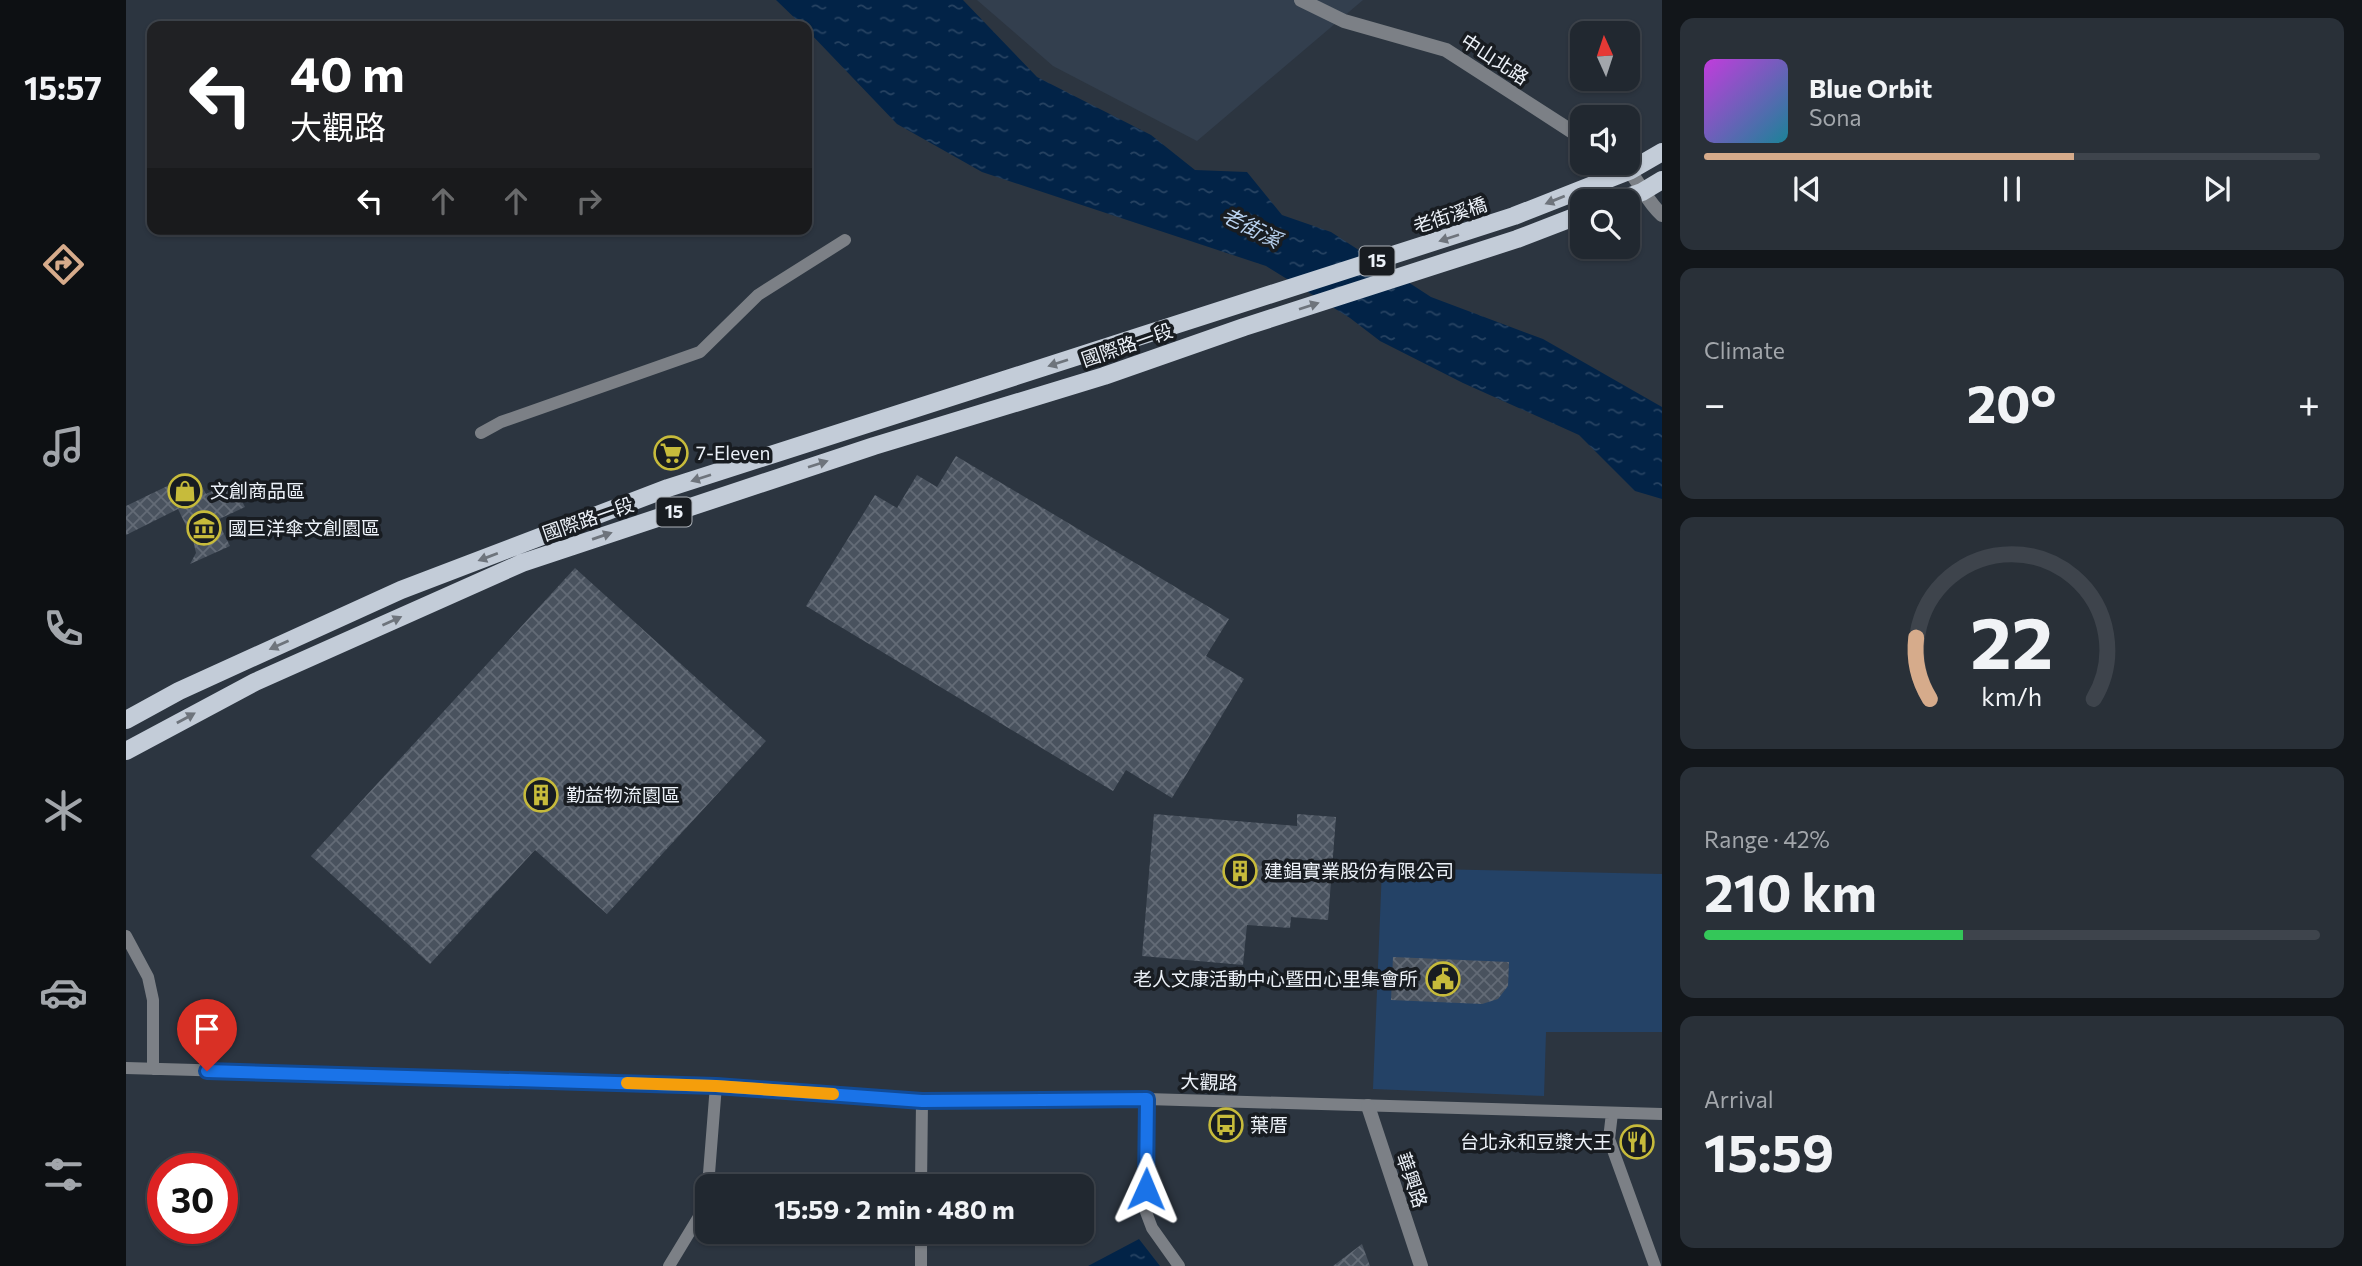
<!DOCTYPE html>
<html lang="en">
<head>
<meta charset="utf-8">
<style>
	body { margin:0; font-family:Commissioner,"Noto Sans TC",sans-serif; background:#293038; color:#f1f3f6; height:100vh; display:flex; flex-direction:column; font-size:26px; white-space:nowrap }
	* { box-sizing:border-box; margin:0 }
	p { font-size:23px; color:#a2a6ab }
	.icon { flex:none; width:38px; height:38px; fill:none; stroke:currentColor; stroke-width:2; stroke-linecap:round; stroke-linejoin:round }
	.map { position:relative; flex:1; overflow:hidden }
	.details { display:flex; flex-direction:column; gap:18px; padding:18px; background:#12161a; width:700px }
	.details>* { flex:none }
	.top-card { position:absolute; left:21px; top:21px; width:665px; height:214px; border-radius:14px; box-shadow:0 2px 5px #0004,0 0 0 2px #3e444c; background:#202124; color:#fff; overflow:hidden }
	.needle { width:46px; rotate:357deg }
	.tools { position:absolute; left:1444px; top:21px; display:grid; gap:14px }
	.tools a { display:grid; place-items:center; width:70px; height:70px; border-radius:14px; background:#212830; box-shadow:0 2px 5px #0004,0 0 0 2px #3e444c; font-size:35px }
	.speed { position:absolute; left:21px; top:1153px; display:flex; gap:14px; font-size:35px; font-weight:700; text-align:center }
	.speed>* { display:grid; place-content:center; width:91px; height:91px; border-radius:50%; background:#212830; box-shadow:0 2px 5px #0004,0 0 0 2px #3e444c; line-height:1 }
	.speed .limit { border:10px solid #d22; background:#fff; color:#111 }
	.pin { position:absolute; display:grid; place-items:center; width:60px; height:60px; color:#fff; margin:-72px -30px; border-radius:50% 50% 50% 0; rotate:-45deg; box-shadow:0 0 7px #0007 }
	.pin .icon { rotate:45deg }
	.me { position:absolute; width:77px; margin:-38px; rotate:1deg; stroke-linejoin:round; filter:drop-shadow(0 0 5px #0008) }
	.turn { display:flex; align-items:center; gap:24px; height:147px; padding:0 28px; font-size:32px }
	.turn .icon { width:91px; height:91px; stroke-width:2.5 }
	.turn b { display:block; font-size:49px; line-height:60px }
	.lanes { display:flex; align-items:center; height:66px; padding:0 28px; background:#0003; justify-content:center; gap:35px; direction:ltr }
	.lanes .off { opacity:.35 }
	.big { font-size:52px; font-weight:700; line-height:1.1 }
	.details .widget { flex:1; display:flex; flex-direction:column; justify-content:center; gap:10px; min-width:0; padding:0 24px; border-radius:14px; background:#293038 }
	.details .dial { align-items:center; gap:0 }
	.dial svg { height:182px; overflow:visible; fill:none; stroke:#3e444c; stroke-width:7; stroke-linecap:round; text-anchor:middle }
	.dial text { fill:#f1f3f6; stroke:none }
	.song { display:flex; align-items:center; gap:21px }
	.cover { width:84px; height:84px; border-radius:10px; background:linear-gradient(135deg,hsl(290 70% 55%),hsl(190 70% 35%)) }
	.played { height:7px; border-radius:4px; background:linear-gradient(90deg,#d6ab8b 60%,#3e444c 60%) }
	.keys { display:flex; justify-content:space-around; direction:ltr }
	.heat { display:flex; justify-content:space-between; align-items:center; font-size:38px; direction:ltr }
	.charge { height:10px; border-radius:5px; background:linear-gradient(90deg,#34c759 42%,#3e444c 0) }
	.trip { position:absolute; left:569px; top:1174px; width:399px; height:70px; border-radius:14px; background:#212830; box-shadow:0 2px 5px #0004,0 0 0 2px #3e444c; font-weight:700; line-height:70px; text-align:center }
	main { display:flex; flex:1; min-height:0 }
	.tabs { display:flex; flex-direction:column; width:126px; justify-content:space-around; align-items:center; background:#0d1013; color:#a2a6ab }
	.tabs .icon { width:49px; height:49px }
	.tabs .current { color:#d6ab8b }
	.tabs b { font-size:32px; color:#f1f3f6 }
	.map>svg:first-child { display:block }
	.built { fill:#333f4e }
	.green { fill:#244266 }
	.water { fill:url(#water-ripples) }
	.building { fill:url(#building-cross-hatch) }
	.lines { fill:none; stroke-linecap:round; stroke-linejoin:round }
	.minor { stroke:#7c8086; stroke-width:12 }
	.tertiary { stroke:#7c8086; stroke-width:14 }
	.primary { stroke:#c3ccd8; stroke-width:18 }
	.oneway { fill:#6e747c }
	.route-casing { stroke:#114b97; stroke-width:18 }
	.route { stroke:#1a73e8; stroke-width:12 }
	.slow { stroke:#f59e0b; stroke-width:12 }
	.labels { text-anchor:middle; stroke-width:7; stroke-linejoin:round; paint-order:stroke }
	.shield { fill:#181c21; stroke:#acb1b8; stroke-width:2 }
	.shield-label { font-size:18px; font-weight:bold; fill:#ecf1f8 }
	.street-label { font-size:19px; fill:#ecf1f8; stroke:#181c21 }
	.poi-label { font-size:19px; fill:#ecf1f8; stroke:#181c21; text-anchor:start }
	.water-label { font-size:21px; font-style:italic; fill:#b9d2f0; stroke:#181c21 }
</style>
</head>
<body>
<main>
<nav class="tabs">
<b>15:57</b>
<svg class="icon current" aria-label="directions" viewBox="0 0 24 24"><path d="M12 3l9 9-9 9-9-9zM9 14v-3h6M13 9l2 2-2 2"/></svg>
<svg class="icon" aria-label="music" viewBox="0 0 24 24"><path d="M9 18V5l10-2v13"/><circle cx="6" cy="18" r="3"/><circle cx="16" cy="16" r="3"/></svg>
<svg class="icon" aria-label="phone" viewBox="0 0 24 24"><path d="M5 4h4l2 5-3 2q2 4 5 5l2-3 5 2v4C11 20 4 13 5 4z"/></svg>
<svg class="icon" aria-label="climate" viewBox="0 0 24 24"><path d="M12 3v18M4 7l16 10M4 17L20 7"/></svg>
<svg class="icon" aria-label="car" viewBox="0 0 24 24"><path d="M5 17H2v-5l4-1 3-4h7l3 4 3 1v5h-3M9 17h6M6 11h13"/><circle cx="7" cy="17" r="2"/><circle cx="17" cy="17" r="2"/></svg>
<svg class="icon" aria-label="filters" viewBox="0 0 24 24"><path d="M4 7h16M4 17h16"/><circle cx="9" cy="7" r="2"/><circle cx="15" cy="17" r="2"/></svg>
</nav>
<div class="map">
<svg width="1536" height="1266" viewBox="0 0 1536 1266">
	<defs>
		<pattern id="water-ripples" width="26" height="14" patternUnits="userSpaceOnUse" patternTransform="scale(1.75)"><rect width="26" height="14" fill="#022347"/><path d="M2 4q2-2 4 0t4 0M15 11q2-2 4 0t4 0" fill="none" stroke="#274362"/></pattern>
		<pattern id="building-cross-hatch" width="8" height="8" patternUnits="userSpaceOnUse" patternTransform="scale(1.75)"><rect width="8" height="8" fill="#49525e"/><path d="M0 0l8 8M0 8l8-8" fill="none" stroke="#636b76"/></pattern>
	</defs>
	<rect width="100%" height="100%" fill="#2c3540"/>
	<path class="built" d="M 851,0 L 1237,0 L 1071,141 L 927,66 Z"/>
	<path class="green" d="M 1256,868 L 1536,874 L 1536,1032 L 1420,1032 L 1418,1096 L 1247,1089 Z"/>
	<path class="water" d="M 650,0 L 837,0 L 911,77 L 1025,135 L 1069,170 L 1121,172 L 1156,215 L 1205,232 L 1305,297 L 1417,339 L 1536,407 L 1536,499 L 1509,491 L 1453,435 L 1337,383 L 1254,341 L 1224,318 L 1140,266 L 856,172 L 771,124 L 681,30 L 681,26 L 677,26 Z
		M 1013,1239 L 1034,1266 L 962,1266 Z"/>
	<path class="building" d="M 830,456 L 1103,619 L 1080,656 L 1118,679 L 1046,798 L 1000,770 L 987,791 L 680,606 L 749,495 L 771,508 L 791,475 L 811,487 Z
		M 60,477 L 68,478 L 69,483 L 73,481 L 80,494 L 106,482 L 119,507 L 91,520 L 104,546 L 64,564 L 70,553 L 67,540 L 52,509 L 0,535 L 0,506 Z
		M 449,568 L 640,741 L 481,914 L 409,850 L 304,964 L 185,856 Z
		M 1028,814 L 1171,826 L 1171,814 L 1210,817 L 1202,920 L 1165,917 L 1164,928 L 1121,925 L 1117,965 L 1016,956 Z
		M 1267,957 L 1383,962 L 1382,986 L 1372,999 L 1356,1004 L 1265,1000 Z
		M 1236,1244 L 1244,1266 L 1207,1266 Z"/>
	<g class="lines">
		<path class="minor" d="M 355,433 L 375,422 L 574,352 L 632,295 L 719,240
			M 0,936 L 22,977 L 27,1000 L 27,1069
			M 0,1068 L 590,1085 L 796,1101 L 1021,1099 L 1536,1114
			M 1021,1099 L 1020,1212 L 1026,1228 L 1053,1266
			M 1486,1113 L 1483,1139 L 1529,1266
			M 582,1186 L 590,1085
			M 795,1186 L 796,1101
			M 543,1266 L 580,1205 L 581,1193
			M 795,1266 L 795,1232"/>
		<path class="tertiary" d="M 1175,0 L 1218,21 L 1320,50 L 1456,138
			M 1494,163 C 1512,175 1517,198 1536,215
			M 1242,1106 L 1295,1266"/>
		<path class="primary" d="M 1490,201 L 1516,192 L 1536,180
			M 0,720 L 53,691 L 275,590 L 542,488 L 1388,216 L 1505,170 L 1536,152
			M 0,751 L 129,682 L 396,563 L 748,446 L 978,376 L 1118,327 L 1391,239 L 1456,214"/>
	</g>
	<defs><path id="oneway-solid" d="M-6-.8H1V-3.2L6.5 0L1 3.2V.8H-6Z" transform="scale(1.75)"/></defs>
	<g class="oneway">
		<use href="#oneway-solid" transform="translate(1429 200) rotate(158)"/>
		<use href="#oneway-solid" transform="translate(1323 238) rotate(162)"/>
		<use href="#oneway-solid" transform="translate(1183 306) rotate(-18)"/>
		<use href="#oneway-solid" transform="translate(932 363) rotate(162)"/>
		<use href="#oneway-solid" transform="translate(692 464) rotate(-18)"/>
		<use href="#oneway-solid" transform="translate(575 478) rotate(162)"/>
		<use href="#oneway-solid" transform="translate(476 536) rotate(-19)"/>
		<use href="#oneway-solid" transform="translate(362 557) rotate(159)"/>
		<use href="#oneway-solid" transform="translate(266 621) rotate(-24)"/>
		<use href="#oneway-solid" transform="translate(153 645) rotate(156)"/>
		<use href="#oneway-solid" transform="translate(60 718) rotate(-29)"/>
	</g>
	<g class="lines">
		<defs>
			<path id="route" d="M 81,1071 L 590,1086 L 796,1101 L 1021,1099 L 1020,1189"/>
		</defs>
		<use href="#route" class="route-casing"/>
		<use href="#route" class="route"/>
		<path class="slow" d="M 501,1083 L 590,1086 L 707,1094"/>
	</g>
	<defs>
		<symbol id="supermarket-ring" viewBox="-11 -11 22 22"><circle r="9.5" fill="#181c21" stroke="#c7bb3b" stroke-width="1.5"/><path d="M-6-5.5h2.5l.6 2H6L4.5 2H-2.5L-4.4-4H-6ZM-1.5 3.2a1.3 1.3 0 1 0 .1 0ZM3 3.2a1.3 1.3 0 1 0 .1 0Z" fill="#c7bb3b"/></symbol>
		<symbol id="shop-ring" viewBox="-11 -11 22 22"><circle r="9.5" fill="#181c21" stroke="#c7bb3b" stroke-width="1.5"/><path d="M-5-2.5h2.3a2.7 3.5 0 0 1 5.4 0H5L5.5 6h-11ZM-1.5-2.5h3a1.5 2.3 0 0 0-3 0Z" fill="#c7bb3b"/></symbol>
		<symbol id="museum-ring" viewBox="-11 -11 22 22"><circle r="9.5" fill="#181c21" stroke="#c7bb3b" stroke-width="1.5"/><path d="M0-6L6-3V-2H-6V-3ZM-5-1h2V3h-2ZM-1-1h2V3h-2ZM3-1h2V3H3ZM-6 4H6V6H-6Z" fill="#c7bb3b"/></symbol>
		<symbol id="building-ring" viewBox="-11 -11 22 22"><circle r="9.5" fill="#181c21" stroke="#c7bb3b" stroke-width="1.5"/><path d="M-4-6H4V6H1V3H-1V6H-4ZM-2.5-4.3h1.7v1.8h-1.7ZM.8-4.3h1.7v1.8H.8ZM-2.5-1h1.7V.8h-1.7ZM.8-1h1.7V.8H.8Z" fill="#c7bb3b"/></symbol>
		<symbol id="civic-ring" viewBox="-11 -11 22 22"><circle r="9.5" fill="#181c21" stroke="#c7bb3b" stroke-width="1.5"/><path d="M-.6-6.5H3V-4.5H.6V-3L4-1V1h2V6H-6V1h2V-1L-.6-3ZM-1.2 2.5V6h2.4V2.5Z" fill="#c7bb3b"/></symbol>
		<symbol id="bus-ring" viewBox="-11 -11 22 22"><circle r="9.5" fill="#181c21" stroke="#c7bb3b" stroke-width="1.5"/><path d="M-5-6H5V4H4V6H2V4H-2V6H-4V4H-5ZM-3.5-4V0h7V-4ZM-3.5 1.2v1.5H-2V1.2ZM2 1.2v1.5H3.5V1.2Z" fill="#c7bb3b"/></symbol>
		<symbol id="restaurant-ring" viewBox="-11 -11 22 22"><circle r="9.5" fill="#181c21" stroke="#c7bb3b" stroke-width="1.5"/><path d="M-5-6h1v4h1v-4h1v4h1v-4h1v5L-1.5 .5V6h-2V.5L-5-1ZM5-6V6H3V1.5H1.5Q1.5-4 5-6Z" fill="#c7bb3b"/></symbol>
	</defs>
	<g fill-rule="evenodd">
		<use href="#supermarket-ring" x="526" y="434" width="38" height="38"/>
		<use href="#shop-ring" x="40" y="472" width="38" height="38"/>
		<use href="#museum-ring" x="59" y="509" width="38" height="38"/>
		<use href="#building-ring" x="396" y="776" width="38" height="38"/>
		<use href="#building-ring" x="1095" y="852" width="38" height="38"/>
		<use href="#civic-ring" x="1298" y="960" width="38" height="38"/>
		<use href="#bus-ring" x="1081" y="1106" width="38" height="38"/>
		<use href="#restaurant-ring" x="1492" y="1123" width="38" height="38"/>
	</g>
	<g class="labels">
		<g class="shield">
			<rect x="1233.5" y="246.5" width="35" height="29" rx="5"/>
			<rect x="530.5" y="497.5" width="35" height="29" rx="5"/>
		</g>
		<g class="shield-label">
			<text x="1251" y="267">15</text>
			<text x="548" y="518">15</text>
		</g>
		<g class="street-label">
			<text transform="translate(1369 59) rotate(33)" y="7">中山北路</text>
			<text transform="translate(1324 215) rotate(-18)" y="7">老街溪橋</text>
			<text transform="translate(1001 345) rotate(-19)" y="7">國際路一段</text>
			<text transform="translate(462 519) rotate(-19)" y="7">國際路一段</text>
			<text transform="translate(1083 1082) rotate(2)" y="7">大觀路</text>
			<text transform="translate(1286 1180) rotate(71)" y="7">華興路</text>
		</g>
		<g class="poi-label">
			<text x="570" y="460">7-Eleven</text>
			<text x="84" y="498">文創商品區</text>
			<text x="102" y="535">國巨洋傘文創園區</text>
			<text x="440" y="802">勤益物流園區</text>
			<text x="1138" y="878">建錩實業股份有限公司</text>
			<text x="1292" y="986" text-anchor="end">老人文康活動中心暨田心里集會所</text>
			<text x="1124" y="1132">葉厝</text>
			<text x="1486" y="1149" text-anchor="end">台北永和豆漿大王</text>
		</g>
		<g class="water-label">
			<text transform="translate(1125 228) rotate(27)" y="7">老街溪</text>
		</g>
	</g>
</svg>
<div class="tools">
<a><svg class="needle" viewBox="-14 -14 28 28"><path d="M0-13l5 13h-10z" fill="#e53935"/><path d="M0 13l5-13h-10z" fill="#a2a6ab"/></svg></a>
<a><svg class="icon" aria-label="sound" viewBox="0 0 24 24"><path d="M4 9h4l5-4v14l-5-4H4zM17 9q2 3 0 6"/></svg></a>
<a><svg class="icon" aria-label="search" viewBox="0 0 24 24"><circle cx="10" cy="10" r="6"/><path d="M15 15l6 6"/></svg></a>
</div>
<div class="speed"><div class="limit">30</div></div>
<div class="pin" style="left:81px;top:1071px;background:#d93025"><svg class="icon" aria-label="arrive" viewBox="0 0 24 24"><path d="M6 21V4h12l-3 4 3 4H6"/></svg></div>
<svg class="me" style="left:1020px;top:1189px" viewBox="-20 -20 40 40"><path d="M0-17L14 15 0 8-14 15z" fill="#1a73e8" stroke="#fff" stroke-width="4"/></svg>
<div class="trip">15:59 · 2 min · 480 m</div>
<div class="top-card">
<div class="turn"><svg class="icon" aria-label="left" viewBox="0 0 24 24"><path d="M17 20v-9H6M10 6l-5 5 5 5"/></svg><div><b>40 m</b>大觀路</div></div>
<div class="lanes"><svg class="icon" aria-label="left" viewBox="0 0 24 24"><path d="M17 20v-9H6M10 6l-5 5 5 5"/></svg><svg class="icon off" aria-label="ahead" viewBox="0 0 24 24"><path d="M12 20V5M6 11l6-6 6 6"/></svg><svg class="icon off" aria-label="ahead" viewBox="0 0 24 24"><path d="M12 20V5M6 11l6-6 6 6"/></svg><svg class="icon off" aria-label="right" viewBox="0 0 24 24"><path d="M7 20v-9h11M14 6l5 5-5 5"/></svg></div>
</div>
</div>
<section class="details">
<div class="widget">
<div class="song"><i class="cover"></i><div><b>Blue Orbit</b><p>Sona</p></div></div>
<div class="played"></div>
<div class="keys"><svg class="icon" aria-label="previous" viewBox="0 0 24 24"><path d="M18 5L8 12l10 7zM5 5v14"/></svg><svg class="icon" aria-label="pause" viewBox="0 0 24 24"><path d="M8 5v14M16 5v14"/></svg><svg class="icon" aria-label="next" viewBox="0 0 24 24"><path d="M6 5l10 7-10 7zM19 5v14"/></svg></div>
</div>
<div class="widget"><p>Climate</p>
<div class="heat"><a>−</a><b class="big">20°</b><a>+</a></div>
</div>
<div class="widget dial"><svg viewBox="0 0 100 80">
<path d="M14 69A42 42 0 1 1 86 69"/>
<path d="M14 69A42 42 0 0 1 8 42" stroke="#d6ab8b"/>
<text x="50" y="56" font-size="32" font-weight="700">22</text>
<text x="50" y="72" font-size="11">km/h</text>
</svg></div>
<div class="widget"><p>Range · 42%</p><b class="big">210 km</b><div class="charge"></div></div>
<div class="widget"><p>Arrival</p><b class="big">15:59</b></div>
</section>
</main>
</body>
</html>
